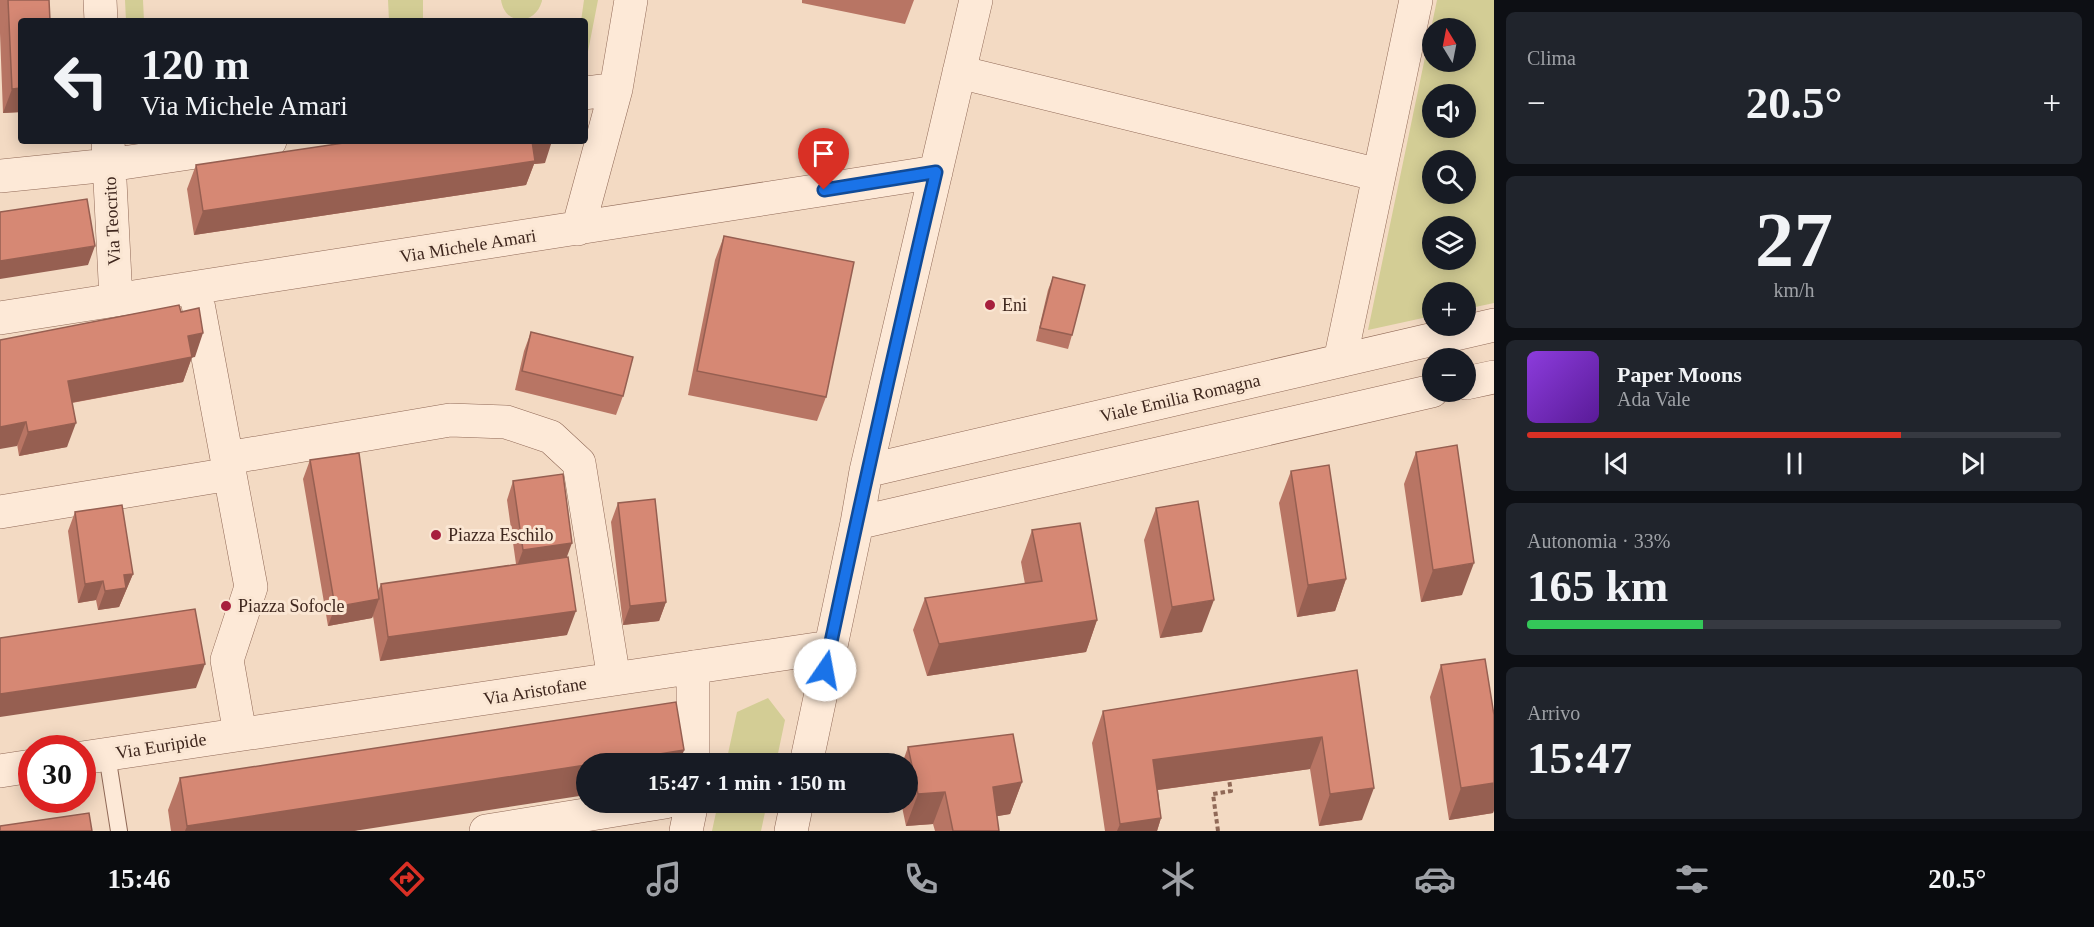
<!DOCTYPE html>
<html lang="it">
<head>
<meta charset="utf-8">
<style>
	body { margin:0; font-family:"Times New Roman",serif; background:#20242c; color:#f1f3f6; height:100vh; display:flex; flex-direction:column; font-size:22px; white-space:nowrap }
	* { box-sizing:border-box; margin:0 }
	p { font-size:20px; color:#9ea1a6 }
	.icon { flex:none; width:33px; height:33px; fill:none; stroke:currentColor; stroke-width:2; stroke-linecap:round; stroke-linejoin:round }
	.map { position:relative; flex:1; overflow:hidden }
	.drawer { display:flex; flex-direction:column; gap:12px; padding:12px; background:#0d0f14; width:600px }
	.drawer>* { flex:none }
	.top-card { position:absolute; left:18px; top:18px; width:570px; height:126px; border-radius:6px; box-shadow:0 3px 15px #0003; background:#171b24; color:#f1f3f6; overflow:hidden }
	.needle { width:39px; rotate:350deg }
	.tools { position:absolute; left:1422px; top:18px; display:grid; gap:12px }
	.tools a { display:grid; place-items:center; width:54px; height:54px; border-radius:50%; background:#171b24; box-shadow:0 3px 15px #0003; font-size:30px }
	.speed { position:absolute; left:18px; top:735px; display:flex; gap:12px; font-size:30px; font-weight:700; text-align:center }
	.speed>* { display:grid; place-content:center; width:78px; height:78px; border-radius:50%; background:#171b24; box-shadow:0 3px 15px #0003; line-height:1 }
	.speed .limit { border:9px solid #d22; background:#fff; color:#111 }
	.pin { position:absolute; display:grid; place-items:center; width:51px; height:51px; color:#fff; margin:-62px -26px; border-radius:50% 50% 50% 0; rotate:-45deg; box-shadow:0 0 6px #0007 }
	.pin .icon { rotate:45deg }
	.me { position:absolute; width:66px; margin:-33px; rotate:12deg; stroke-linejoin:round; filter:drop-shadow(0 0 4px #0008) }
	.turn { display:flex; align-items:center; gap:21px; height:126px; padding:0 24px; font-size:27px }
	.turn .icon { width:78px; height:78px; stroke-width:2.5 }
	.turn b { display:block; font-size:42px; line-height:51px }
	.big { font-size:45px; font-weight:800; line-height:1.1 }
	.drawer .widget { flex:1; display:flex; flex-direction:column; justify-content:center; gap:9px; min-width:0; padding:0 21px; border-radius:9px; background:#20242c }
	.drawer .dial { align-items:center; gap:0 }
	.dial b { font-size:78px; line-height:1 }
	.song { display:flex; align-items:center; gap:18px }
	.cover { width:72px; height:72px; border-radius:9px; background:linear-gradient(135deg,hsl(270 70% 55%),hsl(270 70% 35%)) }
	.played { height:6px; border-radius:3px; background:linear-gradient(90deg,#d93025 70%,#363941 70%) }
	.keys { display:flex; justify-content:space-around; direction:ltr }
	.heat { display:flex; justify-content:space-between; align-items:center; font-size:33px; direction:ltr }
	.charge { height:9px; border-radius:4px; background:linear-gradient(90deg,#34c759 33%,#363941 0) }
	.trip { position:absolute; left:576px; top:753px; width:342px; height:60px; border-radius:30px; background:#171b24; box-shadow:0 3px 15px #0003; font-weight:800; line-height:60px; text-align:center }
	.tabs { display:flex; height:96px; justify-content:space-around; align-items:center; background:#090b0e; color:#9ea1a6 }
	.tabs .icon { width:42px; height:42px }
	.tabs .selected { color:#d93025 }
	.tabs b { font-size:27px; color:#f1f3f6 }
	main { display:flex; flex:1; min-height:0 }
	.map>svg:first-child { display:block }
	.green { fill:#d3cd95; fill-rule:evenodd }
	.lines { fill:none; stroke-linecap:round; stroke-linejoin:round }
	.service-casing { stroke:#906957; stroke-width:18 }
	.minor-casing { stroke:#906957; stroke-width:34 }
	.path { stroke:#906957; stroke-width:4; stroke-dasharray:4.5 3; stroke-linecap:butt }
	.service { stroke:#fde9d7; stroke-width:16 }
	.minor { stroke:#fde9d7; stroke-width:33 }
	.wall { fill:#b87564 }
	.shaded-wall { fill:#965f51 }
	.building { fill:#d68874; stroke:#965f51; stroke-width:1.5 }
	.route-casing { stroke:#114b97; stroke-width:15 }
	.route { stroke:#1a73e8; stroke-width:10 }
	.poi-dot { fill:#a71f3d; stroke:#fae6d3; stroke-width:2 }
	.labels { text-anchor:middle; stroke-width:6; stroke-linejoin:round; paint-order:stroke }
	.street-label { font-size:18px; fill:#3e261d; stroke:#fae6d3 }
	.poi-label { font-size:18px; fill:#3e261d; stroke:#fae6d3; text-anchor:start }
</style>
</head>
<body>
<main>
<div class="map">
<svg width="1494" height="831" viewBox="0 0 1494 831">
	<rect width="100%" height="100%" fill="#f3dac3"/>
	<path class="green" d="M 125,0 L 143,0 L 144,21 L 126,21 Z
		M 388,0 L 423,0 L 423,21 L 389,21 Z
		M 501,0 L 542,0 L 542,1 C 535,26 505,26 501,0 Z
		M 584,0 L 598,0 L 585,67 L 585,21 L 581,21 Z
		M 1437,0 L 1494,0 L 1494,303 L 1466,309 L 1466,292 L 1432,292 L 1432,316 L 1368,330 ZM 1466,28 L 1466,62 L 1432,62 L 1432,28 ZM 1432,94 L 1466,94 L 1466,128 L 1432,128 ZM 1432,160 L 1466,160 L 1466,194 L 1432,194 ZM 1466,226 L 1466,260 L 1432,260 L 1432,226 Z
		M 768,698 L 785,720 L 776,763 L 726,763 L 737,712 Z
		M 718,803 L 767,803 L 761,831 L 712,831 Z"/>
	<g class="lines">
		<defs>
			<path id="service" d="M 107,755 L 119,831"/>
			<path id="minor" d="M 100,0 L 101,21
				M 959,72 L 1379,175
				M 585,93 L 616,89
				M 108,141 L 116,300
				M 0,176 L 109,165 L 270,141
				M 578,229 L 616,89 L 631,0
				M 195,288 L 251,587 L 227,660 L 240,734
				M 0,318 L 936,172
				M 1340,361 L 1416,0
				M 1466,383 L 1494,377
				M 227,458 L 450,420 L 506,422 L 551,437 L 579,463 L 614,679
				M 866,471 L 1494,325
				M 0,512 L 230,474
				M 857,523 L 1432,391
				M 82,758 L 830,647
				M 693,764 L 693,667
				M 806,764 L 857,523 L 866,471 L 976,0
				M 0,771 L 32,766
				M 486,831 L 665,802
				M 686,831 L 692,802
				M 791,831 L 797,802"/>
		</defs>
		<use href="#service" class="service-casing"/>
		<use href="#minor" class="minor-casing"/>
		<path class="path" d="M 1218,831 L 1213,794 L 1231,791 L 1229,780"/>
		<use href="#service" class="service"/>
		<use href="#minor" class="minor"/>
	</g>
	<path class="wall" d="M 0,0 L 49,0 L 21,112 L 3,113 L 0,33 Z
		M 802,0 L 914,0 L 905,24 L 802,3 Z
		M 545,163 L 534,164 L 526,185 L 194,235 L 187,189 L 196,165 Z
		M 724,236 L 826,397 L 817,421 L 688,395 L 715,260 Z
		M 1053,277 L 1072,335 L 1068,349 L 1036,341 L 1048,290 Z
		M 181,312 L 195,357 L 192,357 L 183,382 L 72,403 L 67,447 L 19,456 L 0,340 Z
		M 531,332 L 623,396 L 616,415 L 515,390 L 524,351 Z
		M 1416,452 L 1462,595 L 1421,602 L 1404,484 Z
		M 310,460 L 378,591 L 381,584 L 516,564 L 507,500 L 513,481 L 567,557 L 567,635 L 380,661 L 373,616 L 372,618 L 328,626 L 303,479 Z
		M 1291,471 L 1346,579 L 1335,611 L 1297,617 L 1279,503 Z
		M 618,503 L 666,602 L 659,621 L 623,625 L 611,522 Z
		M 1156,508 L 1202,632 L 1160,638 L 1144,540 Z
		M 75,512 L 133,574 L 119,607 L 98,610 L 96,600 L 78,603 L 68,531 Z
		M 1032,530 L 1097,620 L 1086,652 L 927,676 L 913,630 L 925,598 L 1025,584 L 1021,562 Z
		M 1441,665 L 1494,715 L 1494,810 L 1493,813 L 1449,820 L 1430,697 Z
		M 1357,670 L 1362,820 L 1319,826 L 1310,769 L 1158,790 L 1161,818 L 1157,831 L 1105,831 L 1092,743 L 1103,711 Z
		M 908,747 L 1022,782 L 1010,814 L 997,816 L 999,831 L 935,831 L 933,824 L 906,826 L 901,802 L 908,802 L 908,764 L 902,764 Z
		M 684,750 L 679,764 L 586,764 L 354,831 L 171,831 L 168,810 L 180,778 Z"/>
	<path class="shaded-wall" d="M 21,88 L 21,112 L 3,113 L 12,89 Z
		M 532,141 L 552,141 L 545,163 L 534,164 L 526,185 L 194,235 L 203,211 Z
		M 95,246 L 88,265 L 0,279 L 0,261 Z
		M 203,333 L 195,357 L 179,360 L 188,336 Z
		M 192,357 L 183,382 L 59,405 L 68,381 Z
		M 26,422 L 17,446 L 0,449 L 0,427 Z
		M 76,423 L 67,447 L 19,456 L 28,432 Z
		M 572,543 L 565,562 L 516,569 L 523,550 Z
		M 1474,563 L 1462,595 L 1421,602 L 1433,570 Z
		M 133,574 L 119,607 L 98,610 L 105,591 L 124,575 Z
		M 1346,579 L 1335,611 L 1297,617 L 1308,585 Z
		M 103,581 L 96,600 L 78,603 L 85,584 Z
		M 379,599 L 372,618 L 328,626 L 335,607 Z
		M 1214,600 L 1202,632 L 1160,638 L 1172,607 Z
		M 666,602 L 659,621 L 623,625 L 630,606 Z
		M 576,611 L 567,635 L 380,661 L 388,637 Z
		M 1097,620 L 1086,652 L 927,676 L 939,644 Z
		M 205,664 L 196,688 L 0,717 L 0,694 Z
		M 1322,737 L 1310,769 L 1142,792 L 1153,760 Z
		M 684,750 L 679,764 L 598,764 Z
		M 586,765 L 586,795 L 354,831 L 185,831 L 187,826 Z
		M 1022,782 L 1010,814 L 981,819 L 993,787 Z
		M 1494,783 L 1494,810 L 1493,813 L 1449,820 L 1461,788 Z
		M 1374,788 L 1362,820 L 1319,826 L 1330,794 Z
		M 945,792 L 933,824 L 906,826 L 918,794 Z
		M 1161,818 L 1157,831 L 1117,831 L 1120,824 Z"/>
	<path class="building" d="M 8,0 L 49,0 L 50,21 L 21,21 L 21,88 L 12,89 Z
		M 357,141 L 534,141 L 532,141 L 535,161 L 203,211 L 196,165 Z
		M 87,199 L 95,246 L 0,261 L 0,212 Z
		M 724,236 L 854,262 L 826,397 L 697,371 Z
		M 1053,277 L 1085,285 L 1072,335 L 1040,328 Z
		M 179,305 L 181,312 L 199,308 L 203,333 L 188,336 L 192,357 L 68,381 L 76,423 L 28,432 L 26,422 L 0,427 L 0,340 Z
		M 531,332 L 633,357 L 623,396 L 522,371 Z
		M 1457,445 L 1474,563 L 1433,570 L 1416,452 Z
		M 359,453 L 379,599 L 335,607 L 310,460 Z
		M 1329,465 L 1346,579 L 1308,585 L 1291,471 Z
		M 563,474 L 572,543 L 523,550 L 513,481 Z
		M 655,499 L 666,602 L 630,606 L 618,503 Z
		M 1198,501 L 1214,600 L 1172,607 L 1156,508 Z
		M 122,505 L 133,574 L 124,575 L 126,588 L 105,591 L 103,581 L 85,584 L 75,512 Z
		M 1080,523 L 1097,620 L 939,644 L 925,598 L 1042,581 L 1032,530 Z
		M 568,557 L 576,611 L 388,637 L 381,584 Z
		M 195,609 L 205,664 L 0,694 L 0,638 Z
		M 1485,659 L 1494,715 L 1494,783 L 1461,788 L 1441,665 Z
		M 1357,670 L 1374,788 L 1330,794 L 1322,737 L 1153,760 L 1161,818 L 1120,824 L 1103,711 Z
		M 676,702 L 684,750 L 598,764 L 586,764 L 586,765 L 187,826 L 180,778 Z
		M 1013,734 L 1022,782 L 993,787 L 999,831 L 953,831 L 945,792 L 918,794 L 908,747 Z
		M 89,813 L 92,831 L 0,831 L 0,826 Z"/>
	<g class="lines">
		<defs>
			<path id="route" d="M 824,190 L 936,172 C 897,338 860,504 825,670"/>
		</defs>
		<use href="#route" class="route-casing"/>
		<use href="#route" class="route"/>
	</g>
	<g class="poi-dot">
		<circle cx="990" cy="305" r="6"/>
		<circle cx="436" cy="535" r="6"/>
		<circle cx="226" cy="606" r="6"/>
	</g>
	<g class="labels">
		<g class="street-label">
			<text transform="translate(112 221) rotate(-93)" y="6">Via Teocrito</text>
			<text transform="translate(468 246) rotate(-9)" y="6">Via Michele Amari</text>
			<text transform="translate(1180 398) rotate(-13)" y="6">Viale Emilia Romagna</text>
			<text transform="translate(535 691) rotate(-9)" y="6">Via Aristofane</text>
			<text transform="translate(161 746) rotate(-9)" y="6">Via Euripide</text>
		</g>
		<g class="poi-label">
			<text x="1002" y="311">Eni</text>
			<text x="448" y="541">Piazza Eschilo</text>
			<text x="238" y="612">Piazza Sofocle</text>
		</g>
	</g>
</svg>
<div class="tools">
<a><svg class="needle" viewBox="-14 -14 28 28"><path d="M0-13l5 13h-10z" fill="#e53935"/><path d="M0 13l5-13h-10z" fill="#9ea1a6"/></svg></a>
<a><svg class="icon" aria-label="sound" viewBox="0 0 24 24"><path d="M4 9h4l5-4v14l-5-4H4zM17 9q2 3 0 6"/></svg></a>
<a><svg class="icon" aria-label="search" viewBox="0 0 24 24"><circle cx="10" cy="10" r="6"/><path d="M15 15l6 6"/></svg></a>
<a><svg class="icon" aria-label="layers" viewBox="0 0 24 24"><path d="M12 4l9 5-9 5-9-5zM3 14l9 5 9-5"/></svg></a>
<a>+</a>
<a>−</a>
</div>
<div class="speed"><div class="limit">30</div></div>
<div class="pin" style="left:824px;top:190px;background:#d93025"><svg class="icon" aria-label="arrive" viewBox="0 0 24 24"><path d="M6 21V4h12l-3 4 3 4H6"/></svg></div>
<svg class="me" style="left:825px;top:670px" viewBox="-20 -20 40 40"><circle r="19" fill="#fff"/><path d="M0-13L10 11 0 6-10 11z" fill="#1a73e8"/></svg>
<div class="trip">15:47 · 1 min · 150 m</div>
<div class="top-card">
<div class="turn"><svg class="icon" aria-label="left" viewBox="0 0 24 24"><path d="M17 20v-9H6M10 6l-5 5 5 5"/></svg><div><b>120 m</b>Via Michele Amari</div></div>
</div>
</div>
<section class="drawer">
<div class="widget"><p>Clima</p>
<div class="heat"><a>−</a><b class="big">20.5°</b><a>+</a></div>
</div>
<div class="widget dial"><b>27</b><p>km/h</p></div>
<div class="widget">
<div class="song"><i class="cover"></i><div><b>Paper Moons</b><p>Ada Vale</p></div></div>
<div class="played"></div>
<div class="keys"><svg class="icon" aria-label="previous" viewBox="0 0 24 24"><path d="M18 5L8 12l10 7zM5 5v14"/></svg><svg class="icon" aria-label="pause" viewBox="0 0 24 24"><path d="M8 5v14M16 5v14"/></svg><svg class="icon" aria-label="next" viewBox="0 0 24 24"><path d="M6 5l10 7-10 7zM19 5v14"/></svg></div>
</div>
<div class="widget"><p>Autonomia · 33%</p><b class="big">165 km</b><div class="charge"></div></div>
<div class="widget"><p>Arrivo</p><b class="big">15:47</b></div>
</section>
</main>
<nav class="tabs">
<b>15:46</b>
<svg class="icon selected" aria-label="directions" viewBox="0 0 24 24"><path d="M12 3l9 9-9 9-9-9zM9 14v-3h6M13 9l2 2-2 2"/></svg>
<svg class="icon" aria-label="music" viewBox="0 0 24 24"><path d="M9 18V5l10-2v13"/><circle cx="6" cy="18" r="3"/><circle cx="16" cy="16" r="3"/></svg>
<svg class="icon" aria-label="phone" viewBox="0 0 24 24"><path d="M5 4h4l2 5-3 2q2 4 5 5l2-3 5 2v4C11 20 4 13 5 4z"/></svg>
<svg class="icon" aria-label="climate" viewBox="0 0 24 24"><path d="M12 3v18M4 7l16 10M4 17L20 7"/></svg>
<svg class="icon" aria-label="car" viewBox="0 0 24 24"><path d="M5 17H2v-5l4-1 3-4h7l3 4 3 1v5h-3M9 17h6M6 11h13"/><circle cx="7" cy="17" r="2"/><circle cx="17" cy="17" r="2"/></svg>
<svg class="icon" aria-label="filters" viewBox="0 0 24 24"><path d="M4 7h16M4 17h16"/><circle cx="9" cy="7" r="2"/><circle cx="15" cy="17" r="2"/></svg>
<b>20.5°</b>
</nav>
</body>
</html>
